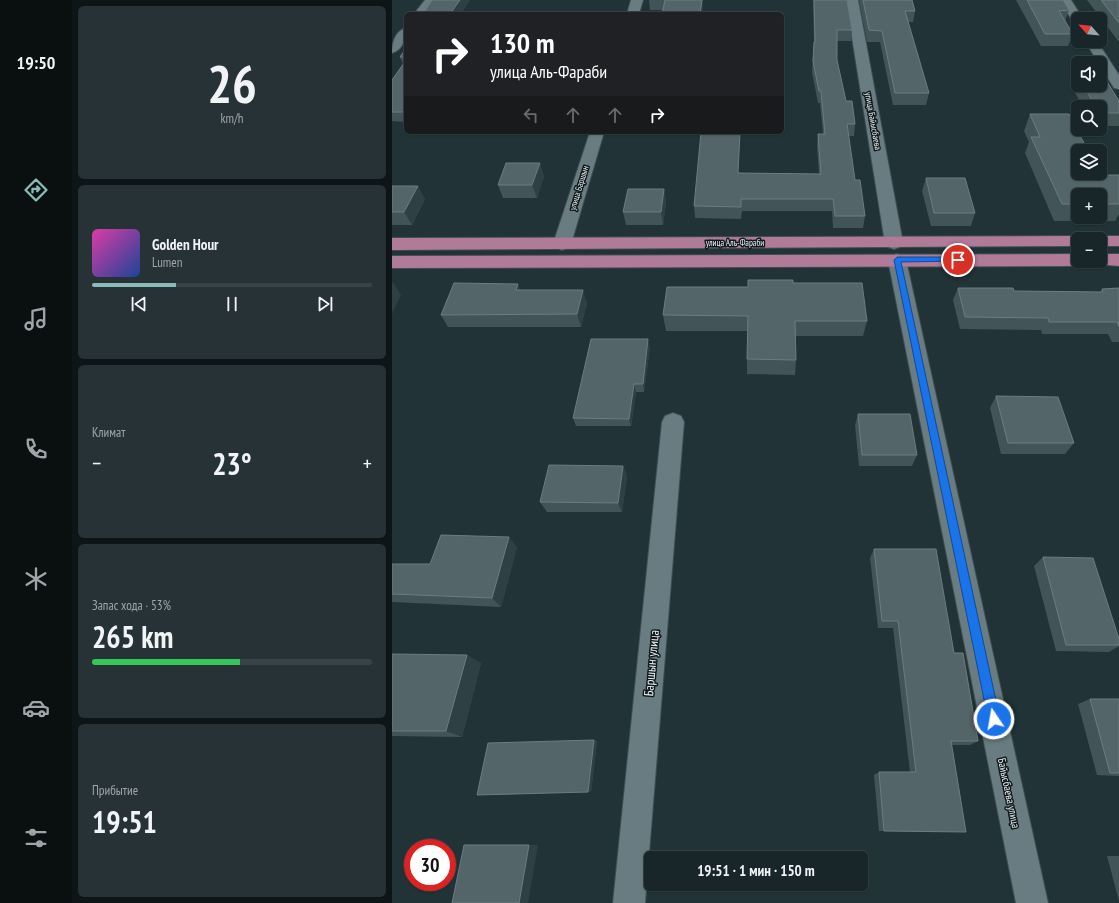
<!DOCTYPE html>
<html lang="ru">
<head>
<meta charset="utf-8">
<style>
	body { margin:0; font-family:"PT Sans Narrow",sans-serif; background:#263235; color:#f1f3f6; height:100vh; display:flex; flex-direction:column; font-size:15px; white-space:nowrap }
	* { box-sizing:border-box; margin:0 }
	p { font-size:13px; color:#9fa5a8 }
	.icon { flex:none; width:22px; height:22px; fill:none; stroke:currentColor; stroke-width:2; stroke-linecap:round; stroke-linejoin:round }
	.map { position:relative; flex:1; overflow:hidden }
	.side { display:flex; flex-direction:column; gap:6px; padding:6px; background:#0e1517; width:320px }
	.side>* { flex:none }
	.top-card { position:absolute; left:12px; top:12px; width:380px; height:122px; border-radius:6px; box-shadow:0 1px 3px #0004,0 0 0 1px #374346; background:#202124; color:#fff; overflow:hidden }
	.needle { width:26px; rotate:297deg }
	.buttons { position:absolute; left:679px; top:12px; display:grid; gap:8px }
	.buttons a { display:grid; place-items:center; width:36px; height:36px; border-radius:6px; background:#192629; box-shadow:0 1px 3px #0004,0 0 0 1px #374346; font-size:20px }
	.speed { position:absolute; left:12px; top:839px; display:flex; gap:8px; font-size:20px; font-weight:700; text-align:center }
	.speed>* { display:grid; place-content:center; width:52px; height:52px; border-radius:50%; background:#192629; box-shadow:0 1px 3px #0004,0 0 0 1px #374346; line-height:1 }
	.speed .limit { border:6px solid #d22; background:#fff; color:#111 }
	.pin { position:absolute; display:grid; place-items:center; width:34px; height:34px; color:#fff; margin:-17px; border:2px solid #fff; border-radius:50%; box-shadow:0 1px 4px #0007 }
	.me { position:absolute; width:44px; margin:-22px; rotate:348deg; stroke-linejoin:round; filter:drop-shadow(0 0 3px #0008) }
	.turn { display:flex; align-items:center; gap:14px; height:84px; padding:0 20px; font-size:18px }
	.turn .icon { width:52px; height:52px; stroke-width:2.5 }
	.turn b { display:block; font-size:28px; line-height:34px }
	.lanes { display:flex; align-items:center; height:38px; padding:0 20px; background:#0003; justify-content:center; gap:20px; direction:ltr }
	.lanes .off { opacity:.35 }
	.big { font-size:30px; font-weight:800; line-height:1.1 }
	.side .card { flex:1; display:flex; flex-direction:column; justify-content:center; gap:6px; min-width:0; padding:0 14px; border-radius:6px; background:#263235 }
	.side .dial { align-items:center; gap:0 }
	.dial b { font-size:52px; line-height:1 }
	.song { display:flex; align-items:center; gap:12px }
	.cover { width:48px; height:48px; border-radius:6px; background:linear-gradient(135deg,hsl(320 70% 55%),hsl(220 70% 35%)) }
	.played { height:4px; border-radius:2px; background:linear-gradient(90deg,#8bbbb9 30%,#374346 30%) }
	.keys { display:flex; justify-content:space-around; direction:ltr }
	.heat { display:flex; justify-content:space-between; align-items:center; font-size:22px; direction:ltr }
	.charge { height:6px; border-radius:3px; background:linear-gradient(90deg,#34c759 53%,#374346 0) }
	.trip { position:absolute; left:252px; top:851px; width:224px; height:40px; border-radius:6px; background:#192629; box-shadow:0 1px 3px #0004,0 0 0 1px #374346; font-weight:800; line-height:40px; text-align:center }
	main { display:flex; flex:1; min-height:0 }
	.tabs { display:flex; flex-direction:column; width:72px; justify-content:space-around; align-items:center; background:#0a0f10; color:#9fa5a8 }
	.tabs .icon { width:28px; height:28px }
	.tabs .selected { color:#8bbbb9 }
	.tabs b { font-size:18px; color:#f1f3f6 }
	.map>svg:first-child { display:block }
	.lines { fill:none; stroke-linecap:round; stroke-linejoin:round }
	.street-casing { stroke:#3f4e52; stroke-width:2 }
	.primary-casing { stroke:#3f4e52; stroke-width:2 }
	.street { fill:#687c81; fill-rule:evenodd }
	.primary { fill:#b07a99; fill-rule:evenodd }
	.wall { fill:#435459; fill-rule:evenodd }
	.shaded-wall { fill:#2e4044 }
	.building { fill:#54656a; stroke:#6c7c80 }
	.route { fill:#1a73e8; stroke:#114b97 }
	.labels { text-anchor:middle; stroke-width:3; stroke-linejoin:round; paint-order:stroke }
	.far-street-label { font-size:9px; fill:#e9f4f7; stroke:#11191b }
	.street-label { font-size:11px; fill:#e9f4f7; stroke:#11191b }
	.near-street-label { font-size:13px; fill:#e9f4f7; stroke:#11191b }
</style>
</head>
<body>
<main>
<nav class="tabs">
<b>19:50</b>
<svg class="icon selected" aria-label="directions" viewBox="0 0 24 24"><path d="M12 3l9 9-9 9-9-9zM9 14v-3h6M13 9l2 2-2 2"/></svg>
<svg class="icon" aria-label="music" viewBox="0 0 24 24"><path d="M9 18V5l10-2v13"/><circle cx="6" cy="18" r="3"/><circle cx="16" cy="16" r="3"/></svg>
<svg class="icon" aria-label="phone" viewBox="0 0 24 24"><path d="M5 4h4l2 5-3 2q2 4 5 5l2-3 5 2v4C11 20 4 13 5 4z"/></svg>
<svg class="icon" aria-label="climate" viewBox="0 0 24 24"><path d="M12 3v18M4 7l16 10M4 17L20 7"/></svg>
<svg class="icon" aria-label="car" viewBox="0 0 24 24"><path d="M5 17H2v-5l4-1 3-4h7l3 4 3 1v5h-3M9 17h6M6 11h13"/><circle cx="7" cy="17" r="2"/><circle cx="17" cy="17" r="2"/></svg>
<svg class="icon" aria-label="filters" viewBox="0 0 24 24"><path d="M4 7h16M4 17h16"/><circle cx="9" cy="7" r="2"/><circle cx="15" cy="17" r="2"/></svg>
</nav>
<section class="side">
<div class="card dial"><b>26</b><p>km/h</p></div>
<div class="card">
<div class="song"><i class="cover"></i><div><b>Golden Hour</b><p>Lumen</p></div></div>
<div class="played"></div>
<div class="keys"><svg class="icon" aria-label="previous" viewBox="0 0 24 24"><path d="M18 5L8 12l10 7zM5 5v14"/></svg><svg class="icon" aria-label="pause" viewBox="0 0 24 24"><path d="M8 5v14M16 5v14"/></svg><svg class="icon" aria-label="next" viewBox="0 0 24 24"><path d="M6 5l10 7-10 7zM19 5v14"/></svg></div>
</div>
<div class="card"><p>Климат</p>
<div class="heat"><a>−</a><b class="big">23°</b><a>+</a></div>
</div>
<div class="card"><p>Запас хода · 53%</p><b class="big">265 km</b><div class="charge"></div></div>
<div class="card"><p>Прибытие</p><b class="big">19:51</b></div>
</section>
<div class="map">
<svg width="727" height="903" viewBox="0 0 727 903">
	<rect width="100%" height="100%" fill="#213337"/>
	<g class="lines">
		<defs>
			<path id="street" d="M 33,0 L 45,0 L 34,14 L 22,14 Z
				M 239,0 L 251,0 L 247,14 L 235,14 Z
				M 454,0 L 466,0 L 511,243 L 508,247 L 502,249 L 496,247 L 493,243 Z
				M 667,0 L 679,0 L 691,19 L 686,19 L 686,25 L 682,23 Z
				M 14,28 C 14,38 11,50 0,53 C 0,43 3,31 14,28 Z
				M 693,41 L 705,41 L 727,75 L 727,89 L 722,88 Z
				M 198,132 L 212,132 L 179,244 L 176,248 L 170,250 L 164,248 L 161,244 Z
				M 505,254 L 511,256 L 514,260 L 656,903 L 624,903 L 496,260 L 499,256 Z
				M 281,413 L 289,416 L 292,422 L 253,903 L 221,903 L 270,422 L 273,416 Z"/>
			<path id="primary" d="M 686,236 L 693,239 L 686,239 L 686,246 L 0,250 L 0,238 Z
				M 708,236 L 727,236 L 727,246 L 708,246 L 708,239 L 701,239 Z
				M 686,254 L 686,261 L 694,261 L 692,264 L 686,266 L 0,268 L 0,256 Z
				M 708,254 L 727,254 L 727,266 L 702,264 L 700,261 L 708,261 Z"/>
		</defs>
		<use href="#street" class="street-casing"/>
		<use href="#primary" class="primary-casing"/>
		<use href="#street" class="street"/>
		<use href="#primary" class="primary"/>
	</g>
	<path class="wall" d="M 257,0 L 311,0 L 311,14 L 270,14 L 271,10 L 258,10 Z
		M 421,0 L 455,0 L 460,30 L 459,41 L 445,41 L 445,60 L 454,101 L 463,124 L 462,136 L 457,136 L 463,180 L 473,216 L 471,228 L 441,228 L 440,211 L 350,211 L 349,219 L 303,218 L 302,206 L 347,173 L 427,174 L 425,146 L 426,134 L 431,134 L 428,103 L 426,103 L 420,72 L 421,54 L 422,42 Z
		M 467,0 L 520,0 L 523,11 L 521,22 L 516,22 L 537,93 L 534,105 L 501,105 L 488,42 L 475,42 Z
		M 624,0 L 671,0 L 677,10 L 673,21 L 681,34 L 676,46 L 649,46 Z
		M 695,0 L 727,0 L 727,42 Z
		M 14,48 L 14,122 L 0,121 L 0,80 L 11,64 L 8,57 Z
		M 686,75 L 686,85 L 691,85 L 727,101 L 727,126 L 708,126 L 708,107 L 691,107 L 680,87 Z
		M 638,114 L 708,175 L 727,175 L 727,214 L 723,221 L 662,221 L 633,153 L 637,142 L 632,131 ZM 686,195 L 708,195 L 708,217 L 686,217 Z
		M 152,176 L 145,198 L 111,198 L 106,185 Z
		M 534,178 L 583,213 L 579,226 L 539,226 L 530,191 Z
		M 0,186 L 33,199 L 20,225 L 0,225 Z
		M 272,189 L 274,202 L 271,225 L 234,225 L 231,212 Z
		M 401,283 L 475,321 L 471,336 L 403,336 L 404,360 L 403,375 L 355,374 L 355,331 L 274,331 L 271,315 L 356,287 Z
		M 566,288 L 622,291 L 708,292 L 710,289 L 727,288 L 727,342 L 720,342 L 716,334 L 650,334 L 649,330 L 568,329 L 561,300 Z
		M 195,303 L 189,327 L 56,327 L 49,315 Z
		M 258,347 L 252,392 L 244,392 L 239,426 L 184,426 L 181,418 Z
		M 604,396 L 682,443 L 673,454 L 609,454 L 598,408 Z
		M 466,414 L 525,455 L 520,466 L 467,466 L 463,425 Z
		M 231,466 L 235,476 L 230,512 L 155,512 L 148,502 Z
		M 125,547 L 109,607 L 0,602 L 0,564 L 38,564 Z
		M 482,549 L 562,653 L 586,741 L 578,745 L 560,745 L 574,832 L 487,831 L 482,775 L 487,772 L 518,772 L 501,628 L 486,628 L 478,558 Z
		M 651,557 L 727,639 L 727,646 L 717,652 L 664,651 L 642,566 Z
		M 0,654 L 89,663 L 70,737 L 0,736 Z
		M 698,699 L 727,699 L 727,776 L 705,775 L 686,704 Z
		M 205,741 L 199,792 L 90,795 L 85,795 Z
		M 715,856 L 727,856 L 727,901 Z"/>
	<path class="shaded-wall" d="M 68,0 L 78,0 L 69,14 L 58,14 Z
		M 310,0 L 311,0 L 311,14 L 308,14 Z
		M 348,132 L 346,185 L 346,173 Z
		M 148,163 L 152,176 L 145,198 L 140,185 Z
		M 26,186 L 33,199 L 20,225 L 12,212 Z
		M 272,189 L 274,202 L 271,225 L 269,212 Z
		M 1,282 L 9,295 L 0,314 L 0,284 Z
		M 126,284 L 131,296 L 124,290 Z
		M 191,290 L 195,303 L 189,327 L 185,314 Z
		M 256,339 L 258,347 L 252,392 L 251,384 Z
		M 242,384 L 244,392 L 239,426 L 237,419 Z
		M 231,466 L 235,476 L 230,512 L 226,503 Z
		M 117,537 L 125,547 L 109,607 L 100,598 Z
		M 75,655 L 89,663 L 70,737 L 54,731 Z
		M 202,740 L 205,741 L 199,792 L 196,792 Z
		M 137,845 L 146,845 L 136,903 L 127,903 Z"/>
	<path class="building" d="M 40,0 L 68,0 L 58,14 L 31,14 Z
		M 273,0 L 310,0 L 308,14 L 270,14 Z
		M 422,0 L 455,0 L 460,30 L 445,30 L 445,60 L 454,101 L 460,101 L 463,124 L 455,124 L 463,180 L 468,180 L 473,216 L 443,216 L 441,199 L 349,199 L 349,207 L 302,206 L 309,132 L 348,132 L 346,173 L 429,174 L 426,134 L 433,134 L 429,91 L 427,91 L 421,61 L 422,42 L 423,42 Z
		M 471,0 L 520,0 L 523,11 L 513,11 L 537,93 L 503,93 L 490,31 L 477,30 Z
		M 635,0 L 671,0 L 677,10 L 667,11 L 681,34 L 653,34 Z
		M 709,0 L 727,0 L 727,23 Z
		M 14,48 L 14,57 L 8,57 Z
		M 12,63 L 14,64 L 14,112 L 0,112 L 0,80 Z
		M 708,75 L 711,75 L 727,101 L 727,113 L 708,113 L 708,107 L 704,107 L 691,85 L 708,85 Z
		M 638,114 L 677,114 L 696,151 L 686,151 L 686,173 L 707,173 L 708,175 L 727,175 L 727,204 L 708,204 L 708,195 L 686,195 L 686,204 L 670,204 L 639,137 L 648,137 Z
		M 114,163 L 148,163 L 140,185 L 106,185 Z
		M 534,178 L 573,178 L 583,213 L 542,213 Z
		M 0,186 L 26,186 L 12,212 L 0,212 Z
		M 236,189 L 272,189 L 269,212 L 231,212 Z
		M 356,280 L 401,280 L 401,283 L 470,283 L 475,321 L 403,321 L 404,360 L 355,359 L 356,316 L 271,315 L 275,287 L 356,287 Z
		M 62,283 L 126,284 L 124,290 L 191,290 L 185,314 L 49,315 Z
		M 566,288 L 621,288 L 622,291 L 711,292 L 710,289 L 727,288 L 727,327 L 725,322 L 657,322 L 656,318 L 573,317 Z
		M 199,339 L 256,339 L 251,384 L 242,384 L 237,419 L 181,418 Z
		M 604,396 L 666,397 L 682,443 L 616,443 Z
		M 466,414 L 518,414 L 525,455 L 470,455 Z
		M 157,465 L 231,466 L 226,503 L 148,502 Z
		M 49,535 L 117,537 L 100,598 L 0,594 L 0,564 L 38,564 Z
		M 482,549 L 544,549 L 562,653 L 571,653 L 586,741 L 559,741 L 574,832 L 492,831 L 487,772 L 524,772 L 506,621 L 490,621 Z
		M 651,557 L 701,558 L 727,639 L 727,645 L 674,645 Z
		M 0,654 L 75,655 L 54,731 L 0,731 Z
		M 698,699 L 727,699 L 727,773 L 718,773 Z
		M 202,740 L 196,792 L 85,795 L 96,743 Z
		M 72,845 L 137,845 L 127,903 L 60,903 Z"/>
	<path class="route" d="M 566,257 L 569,260 L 568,261 L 509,262 L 608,719 L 606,723 L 602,725 L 598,723 L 596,719 L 502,260 L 505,257 Z"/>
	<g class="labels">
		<g class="far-street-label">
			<text transform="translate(481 121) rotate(80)" y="3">улица Байысбаева</text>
			<text transform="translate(187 188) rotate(-73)" y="3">улица Баршын</text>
			<text x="343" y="246">улица Аль-Фараби</text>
		</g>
		<g class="street-label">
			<text transform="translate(617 793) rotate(78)" y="4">Байысбаева улица</text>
		</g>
		<g class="near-street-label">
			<text transform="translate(259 663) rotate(-85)" y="5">Баршын улица</text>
		</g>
	</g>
</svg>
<div class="buttons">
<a><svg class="needle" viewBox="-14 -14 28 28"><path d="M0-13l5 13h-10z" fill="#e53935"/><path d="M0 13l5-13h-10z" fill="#9fa5a8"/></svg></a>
<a><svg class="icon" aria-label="sound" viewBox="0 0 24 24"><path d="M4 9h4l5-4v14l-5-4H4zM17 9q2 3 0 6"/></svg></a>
<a><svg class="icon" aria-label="search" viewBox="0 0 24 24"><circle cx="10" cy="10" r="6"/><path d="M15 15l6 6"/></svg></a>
<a><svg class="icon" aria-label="layers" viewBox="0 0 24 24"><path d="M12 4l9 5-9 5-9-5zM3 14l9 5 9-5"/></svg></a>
<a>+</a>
<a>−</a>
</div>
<div class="speed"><div class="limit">30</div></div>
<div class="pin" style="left:566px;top:260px;background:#d93025"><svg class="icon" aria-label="arrive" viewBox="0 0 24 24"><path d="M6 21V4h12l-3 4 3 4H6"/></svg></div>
<svg class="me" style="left:602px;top:719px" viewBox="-20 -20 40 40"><circle r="17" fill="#1a73e8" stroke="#fff" stroke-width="3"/><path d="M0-11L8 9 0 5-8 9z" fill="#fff"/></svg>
<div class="trip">19:51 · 1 мин · 150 m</div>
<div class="top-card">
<div class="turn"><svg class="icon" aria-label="right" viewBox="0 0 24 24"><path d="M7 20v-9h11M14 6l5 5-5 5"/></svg><div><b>130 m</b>улица Аль-Фараби</div></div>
<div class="lanes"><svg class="icon off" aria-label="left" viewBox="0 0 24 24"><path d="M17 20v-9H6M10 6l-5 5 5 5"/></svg><svg class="icon off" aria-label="ahead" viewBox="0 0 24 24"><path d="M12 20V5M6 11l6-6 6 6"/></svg><svg class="icon off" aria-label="ahead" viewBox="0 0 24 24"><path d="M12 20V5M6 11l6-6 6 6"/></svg><svg class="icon" aria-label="right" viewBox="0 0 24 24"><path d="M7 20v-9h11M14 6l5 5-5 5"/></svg></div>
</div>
</div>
</main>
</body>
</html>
